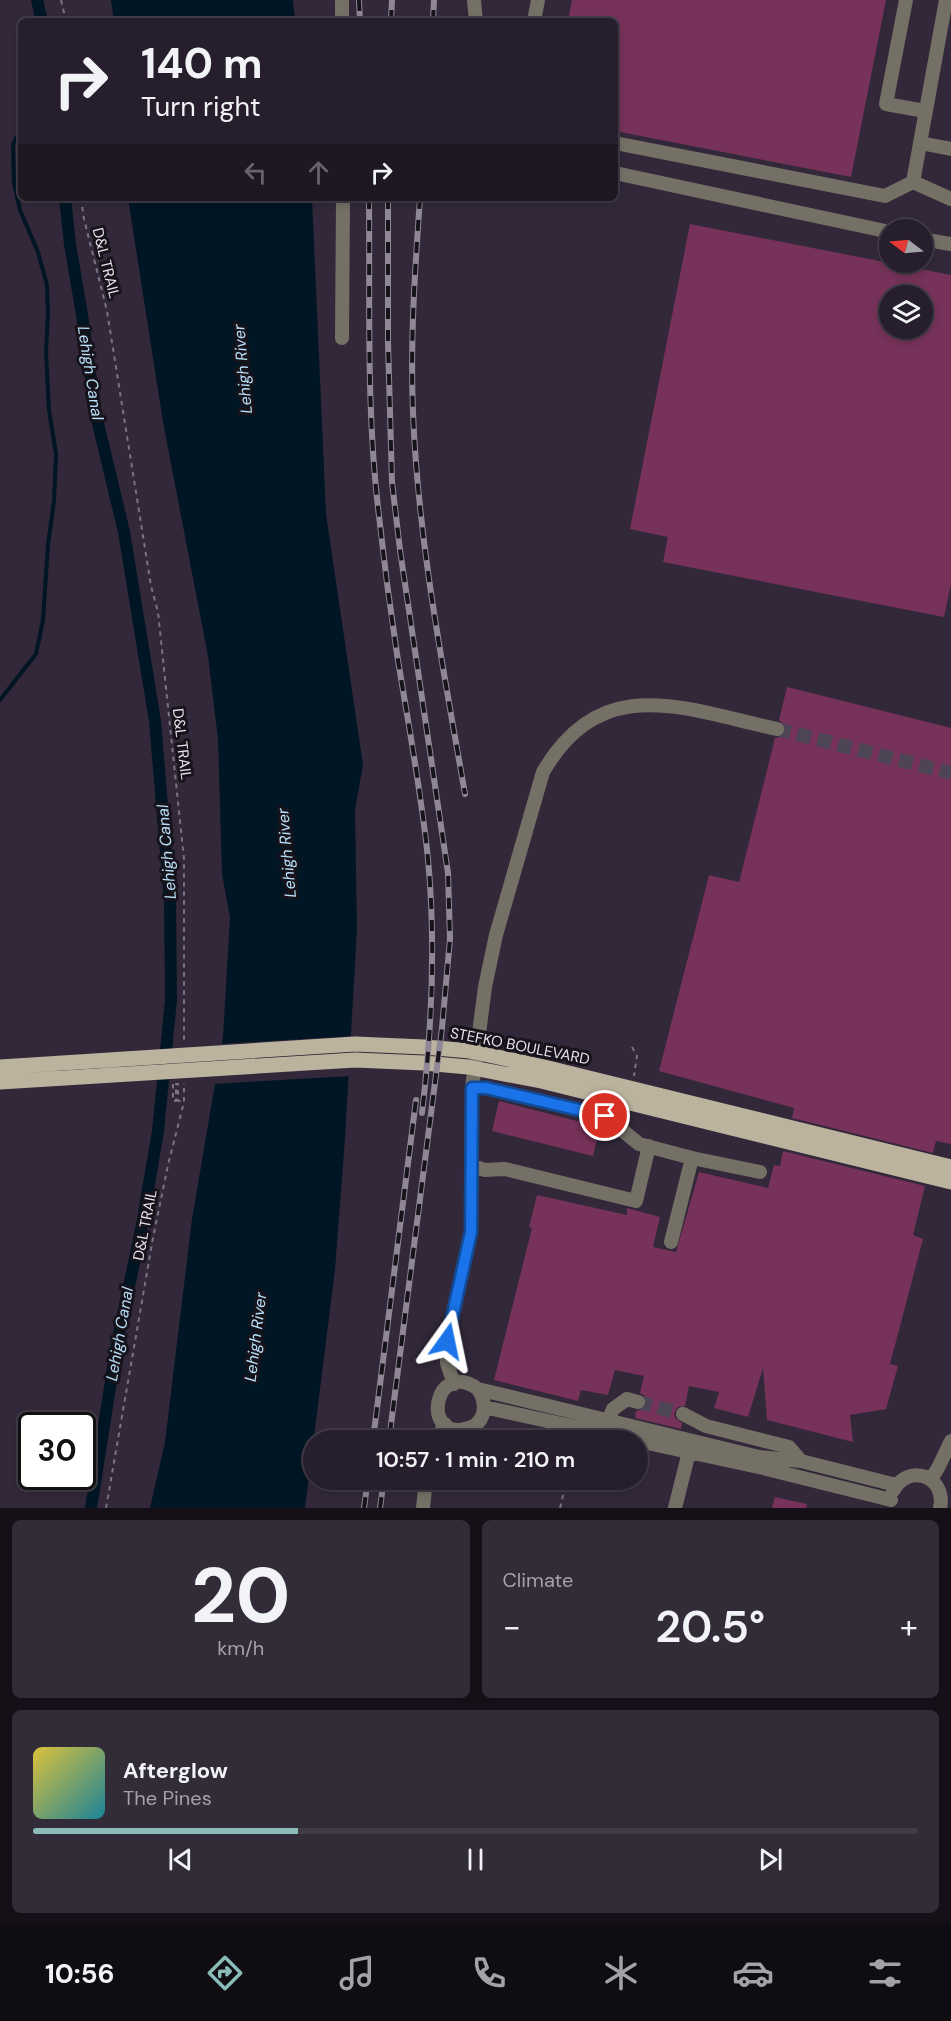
<!DOCTYPE html>
<html lang="en">
<head>
<meta charset="utf-8">
<style>
	body { margin:0; font-family:"DM Sans",sans-serif; background:#322b38; color:#f1f3f6; height:100vh; display:flex; flex-direction:column; font-size:22px; white-space:nowrap }
	* { box-sizing:border-box; margin:0 }
	p { font-size:20px; color:#a4a2a9 }
	.icon { flex:none; width:33px; height:33px; fill:none; stroke:currentColor; stroke-width:2; stroke-linecap:round; stroke-linejoin:round }
	.map { position:relative; height:1508px; overflow:hidden }
	.panel { display:flex; flex-direction:column; gap:12px; padding:12px; background:#151018; flex:1 }
	.panel>* { flex:none }
	.top-card { position:absolute; left:18px; top:18px; width:600px; height:183px; border-radius:9px; box-shadow:0 3px 9px #0003,0 0 0 2px #423c48; background:#261e2c; color:#f1f3f6; overflow:hidden }
	.needle { width:39px; rotate:286deg }
	.controls { position:absolute; left:879px; top:219px; display:grid; gap:12px }
	.controls a { display:grid; place-items:center; width:54px; height:54px; border-radius:50%; background:#261e2c; box-shadow:0 3px 9px #0003,0 0 0 2px #423c48; font-size:30px }
	.speed { position:absolute; left:18px; top:1412px; display:flex; gap:12px; font-size:30px; font-weight:700; text-align:center }
	.speed>* { display:grid; place-content:center; width:78px; height:78px; border-radius:50%; background:#261e2c; box-shadow:0 3px 9px #0003,0 0 0 2px #423c48; line-height:1 }
	.speed .limit { border:3px solid #111; border-radius:9px; background:#fff; color:#111 }
	.pin { position:absolute; display:grid; place-items:center; width:51px; height:51px; color:#fff; margin:-26px; border:3px solid #fff; border-radius:50%; box-shadow:0 2px 6px #0007 }
	.me { position:absolute; width:66px; margin:-33px; rotate:12deg; stroke-linejoin:round; filter:drop-shadow(0 0 4px #0008) }
	.turn { display:flex; align-items:center; gap:21px; height:126px; padding:0 24px; font-size:27px }
	.turn .icon { width:78px; height:78px; stroke-width:2.5 }
	.turn b { display:block; font-size:42px; line-height:51px }
	.lanes { display:flex; align-items:center; height:57px; padding:0 24px; background:#0003; justify-content:center; gap:30px; direction:ltr }
	.lanes .off { opacity:.35 }
	.big { font-size:45px; font-weight:600; line-height:1.1 }
	.panel .widget { flex:1; display:flex; flex-direction:column; justify-content:center; gap:9px; min-width:0; padding:0 21px; border-radius:9px; background:#322b38 }
	.panel .dial { align-items:center; gap:0 }
	.dial b { font-size:78px; line-height:1 }
	.song { display:flex; align-items:center; gap:18px }
	.cover { width:72px; height:72px; border-radius:9px; background:linear-gradient(135deg,hsl(50 70% 55%),hsl(190 70% 35%)) }
	.played { height:6px; border-radius:3px; background:linear-gradient(90deg,#8bbbb9 30%,#423c48 30%) }
	.keys { display:flex; justify-content:space-around; direction:ltr }
	.heat { display:flex; justify-content:space-between; align-items:center; font-size:33px; direction:ltr }
	.panel .tiles { flex:1; display:grid; gap:12px; grid-template-columns:1fr 1fr }
	.widget:last-child { grid-column:span 2 }
	.trip { position:absolute; left:303px; top:1430px; width:345px; height:60px; border-radius:30px; background:#261e2c; box-shadow:0 3px 9px #0003,0 0 0 2px #423c48; font-weight:600; line-height:60px; text-align:center }
	.dock { display:flex; height:96px; justify-content:space-around; align-items:center; background:#0f0c12; color:#a4a2a9 }
	.dock .icon { width:42px; height:42px }
	.dock .selected { color:#8bbbb9 }
	.dock b { font-size:27px; color:#f1f3f6 }
	.map>svg:first-child { display:block }
	.water { fill:#001625 }
	.pier { fill:#32283a }
	.lines { fill:none; stroke-linecap:round; stroke-linejoin:round }
	.stream { stroke:#001625; stroke-width:4 }
	.canal { stroke:#001625; stroke-width:12 }
	.building { fill:#763259; fill-rule:evenodd }
	.minor-tunnel { stroke:#4d4455; stroke-width:14; stroke-dasharray:14 7; stroke-linecap:butt }
	.path { stroke:#7b7282; stroke-width:2; stroke-dasharray:4.5 4.5; stroke-linecap:butt }
	.minor { stroke:#747066; stroke-width:14 }
	.major { stroke:#bcb39e; stroke-width:15 }
	.rail-casing { stroke:#908796; stroke-width:6 }
	.rail { stroke:#17131b; stroke-width:4; stroke-dasharray:11; stroke-linecap:butt }
	.route-casing { stroke:#114b97; stroke-width:15 }
	.route { stroke:#1a73e8; stroke-width:10 }
	.labels { text-anchor:middle; stroke-width:6; stroke-linejoin:round; paint-order:stroke }
	.street-label { font-size:15px; fill:#e9e2ee; stroke:#17131b }
	.water-label { font-size:16px; font-style:italic; fill:#b8e0fa; stroke:#17131b }
</style>
</head>
<body>
<div class="map">
<svg width="951" height="1508" viewBox="0 0 951 1508">
	<rect width="100%" height="100%" fill="#32283a"/>
	<path class="water" d="M 111,0 L 293,0 L 295,21 L 114,21 Z
		M 128,198 L 312,198 L 326,514 L 363,765 L 355,810 L 357,929 L 345,1138 L 335,1270 L 305,1508 L 150,1508 L 165,1442 L 192,1219 L 223,1037 L 230,917 L 222,874 L 218,739 L 208,656 L 163,422 Z"/>
	<path class="pier" d="M 354,1036 L 352,1076 L 212,1084 L 219,1044 Z"/>
	<g class="lines">
		<path class="stream" d="M 0,700 L 36,654 L 43,620 L 48,544 L 54,501 L 56,454 L 49,410 L 46,352 L 48,313 L 47,285 L 38,252 L 20,210 L 14,183 L 13,145 L 21,128"/>
		<path class="canal" d="M 37,0 L 42,21
			M 65,198 L 70,244 L 82,315 L 96,415 L 124,532 L 155,721 L 170,901 L 171,1000 L 158,1131 L 142,1225 L 117,1343 L 91,1508"/>
	</g>
	<path class="building" d="M 572,0 L 886,0 L 851,177 L 615,131 L 615,21 L 568,21 Z
		M 690,224 L 951,275 L 951,584 L 944,617 L 663,562 L 668,537 L 630,529 ZM 890,296 L 922,296 L 922,328 L 890,328 Z
		M 787,687 L 951,728 L 951,1144 L 936,1141 L 933,1153 L 792,1118 L 794,1108 L 659,1071 L 709,875 L 739,882 L 775,738 L 780,737 L 786,732 L 785,726 L 779,720 Z
		M 499,1101 L 600,1127 L 593,1156 L 492,1131 Z
		M 783,1151 L 925,1186 L 913,1235 L 923,1239 L 890,1364 L 898,1366 L 886,1409 L 850,1415 L 853,1442 L 767,1420 L 763,1368 L 748,1417 L 714,1408 L 719,1392 L 689,1386 L 685,1406 L 678,1407 L 674,1414 L 676,1419 L 682,1423 L 681,1429 L 635,1418 L 636,1411 L 644,1409 L 647,1404 L 645,1396 L 640,1393 L 644,1376 L 615,1370 L 608,1395 L 581,1390 L 578,1401 L 494,1380 L 532,1228 L 529,1227 L 537,1195 L 627,1215 L 627,1208 L 660,1217 L 653,1247 L 676,1252 L 699,1172 L 768,1188 L 774,1165 L 780,1166 Z
		M 775,1497 L 807,1504 L 806,1508 L 772,1508 Z"/>
	<g class="lines">
		<path class="minor-tunnel" d="M 777,729 L 951,773
			M 638,1402 L 683,1414"/>
		<path class="path" d="M 61,0 L 66,21
			M 81,198 L 84,219 L 107,311 L 151,586 L 158,612 L 184,859 L 184,1042
			M 632,1047 L 637,1056 L 634,1076
			M 173,1084 L 173,1101 L 176,1101 L 176,1084 L 178,1084 L 178,1101 L 183,1101
			M 106,1508 L 153,1238 L 168,1165 L 184,1102 L 184,1083
			M 560,1508 L 567,1479"/>
		<path class="minor" d="M 342,0 L 342,21
			M 474,0 L 476,21
			M 906,0 L 886,104 L 925,111
			M 534,21 L 538,0
			M 615,143 L 885,196 L 913,182
			M 920,143 L 951,149
			M 615,173 L 890,232
			M 913,182 L 946,0
			M 913,182 L 951,199
			M 922,239 L 951,244
			M 342,338 L 343,198
			M 472,1088 L 486,1088 L 605,1116 L 639,1144 L 692,1158 L 760,1172
			M 472,1166 L 485,1170 L 505,1169 L 636,1201 L 649,1146
			M 671,1242 L 692,1158
			M 454,1384 L 447,1363 L 447,1341 L 471,1232 L 472,1088 L 485,987 L 496,935 L 543,772 C 602,671 684,709 777,729
			M 478,1389 C 488,1404 486,1425 465,1429 C 421,1439 434,1358 478,1389 L 759,1457 L 801,1461 L 896,1485
			M 484,1407 L 634,1440
			M 683,1414 L 706,1426 L 789,1447 L 801,1461
			M 606,1428 L 613,1409 L 627,1399 L 638,1402
			M 436,1440 L 445,1424
			M 638,1441 L 763,1468 L 891,1500
			M 931,1479 L 938,1468 L 951,1441
			M 893,1491 C 908,1462 947,1476 940,1508
			M 423,1508 L 426,1479
			M 675,1508 L 688,1456 L 688,1443"/>
		<path class="major" d="M 0,1067 L 355,1044 L 425,1047 L 470,1051 L 544,1067 L 951,1167
			M 0,1082 L 355,1060 L 424,1063 L 468,1067 L 541,1081 L 951,1182"/>
		<defs>
			<path id="rail" d="M 359,0 L 360,21
				M 391,21 L 392,0
				M 433,21 L 434,0
				M 369,198 C 370,304 366,411 379,516 C 384,562 390,608 397,654 C 408,722 421,790 428,859 C 436,944 432,1028 422,1113
				M 388,198 L 388,342 L 392,482 L 400,550 L 448,873 L 450,939 L 442,1028 L 389,1440
				M 420,198 C 415,269 410,340 413,412 C 418,541 443,667 465,794
				M 373,1440 L 416,1100
				M 364,1508 L 368,1479
				M 380,1508 L 384,1479"/>
		</defs>
		<use href="#rail" class="rail-casing"/>
		<use href="#rail" class="rail"/>
	</g>
	<g class="lines">
		<defs>
			<path id="route" d="M 447,1341 L 471,1232 L 472,1088 L 486,1088 L 605,1116"/>
		</defs>
		<use href="#route" class="route-casing"/>
		<use href="#route" class="route"/>
	</g>
	<g class="labels">
		<g class="street-label">
			<text transform="translate(106 263) rotate(76)" y="5">D&amp;L TRAIL</text>
			<text transform="translate(182 744) rotate(83)" y="5">D&amp;L TRAIL</text>
			<text transform="translate(520 1046) rotate(11)" y="5">STEFKO BOULEVARD</text>
			<text transform="translate(145 1225) rotate(-79)" y="5">D&amp;L TRAIL</text>
		</g>
		<g class="water-label">
			<text transform="translate(242 369) rotate(-95)" y="6">Lehigh River</text>
			<text transform="translate(91 373) rotate(81)" y="6">Lehigh Canal</text>
			<text transform="translate(166 852) rotate(-95)" y="6">Lehigh Canal</text>
			<text transform="translate(286 853) rotate(-95)" y="6">Lehigh River</text>
			<text transform="translate(119 1334) rotate(-80)" y="6">Lehigh Canal</text>
			<text transform="translate(255 1337) rotate(-83)" y="6">Lehigh River</text>
		</g>
	</g>
</svg>
<div class="controls">
<a><svg class="needle" viewBox="-14 -14 28 28"><path d="M0-13l5 13h-10z" fill="#e53935"/><path d="M0 13l5-13h-10z" fill="#a4a2a9"/></svg></a>
<a><svg class="icon" aria-label="layers" viewBox="0 0 24 24"><path d="M12 4l9 5-9 5-9-5zM3 14l9 5 9-5"/></svg></a>
</div>
<div class="speed"><div class="limit">30</div></div>
<div class="pin" style="left:605px;top:1116px;background:#d93025"><svg class="icon" aria-label="arrive" viewBox="0 0 24 24"><path d="M6 21V4h12l-3 4 3 4H6"/></svg></div>
<svg class="me" style="left:447px;top:1341px" viewBox="-20 -20 40 40"><path d="M0-17L14 15 0 8-14 15z" fill="#1a73e8" stroke="#fff" stroke-width="4"/></svg>
<div class="trip">10:57 · 1 min · 210 m</div>
<div class="top-card">
<div class="turn"><svg class="icon" aria-label="right" viewBox="0 0 24 24"><path d="M7 20v-9h11M14 6l5 5-5 5"/></svg><div><b>140 m</b>Turn right</div></div>
<div class="lanes"><svg class="icon off" aria-label="left" viewBox="0 0 24 24"><path d="M17 20v-9H6M10 6l-5 5 5 5"/></svg><svg class="icon off" aria-label="ahead" viewBox="0 0 24 24"><path d="M12 20V5M6 11l6-6 6 6"/></svg><svg class="icon" aria-label="right" viewBox="0 0 24 24"><path d="M7 20v-9h11M14 6l5 5-5 5"/></svg></div>
</div>
</div>
<section class="panel">
<div class="tiles">
<div class="widget dial"><b>20</b><p>km/h</p></div>
<div class="widget"><p>Climate</p>
<div class="heat"><a>−</a><b class="big">20.5°</b><a>+</a></div>
</div>
<div class="widget">
<div class="song"><i class="cover"></i><div><b>Afterglow</b><p>The Pines</p></div></div>
<div class="played"></div>
<div class="keys"><svg class="icon" aria-label="previous" viewBox="0 0 24 24"><path d="M18 5L8 12l10 7zM5 5v14"/></svg><svg class="icon" aria-label="pause" viewBox="0 0 24 24"><path d="M8 5v14M16 5v14"/></svg><svg class="icon" aria-label="next" viewBox="0 0 24 24"><path d="M6 5l10 7-10 7zM19 5v14"/></svg></div>
</div>
</div>
</section>
<nav class="dock">
<b>10:56</b>
<svg class="icon selected" aria-label="directions" viewBox="0 0 24 24"><path d="M12 3l9 9-9 9-9-9zM9 14v-3h6M13 9l2 2-2 2"/></svg>
<svg class="icon" aria-label="music" viewBox="0 0 24 24"><path d="M9 18V5l10-2v13"/><circle cx="6" cy="18" r="3"/><circle cx="16" cy="16" r="3"/></svg>
<svg class="icon" aria-label="phone" viewBox="0 0 24 24"><path d="M5 4h4l2 5-3 2q2 4 5 5l2-3 5 2v4C11 20 4 13 5 4z"/></svg>
<svg class="icon" aria-label="climate" viewBox="0 0 24 24"><path d="M12 3v18M4 7l16 10M4 17L20 7"/></svg>
<svg class="icon" aria-label="car" viewBox="0 0 24 24"><path d="M5 17H2v-5l4-1 3-4h7l3 4 3 1v5h-3M9 17h6M6 11h13"/><circle cx="7" cy="17" r="2"/><circle cx="17" cy="17" r="2"/></svg>
<svg class="icon" aria-label="filters" viewBox="0 0 24 24"><path d="M4 7h16M4 17h16"/><circle cx="9" cy="7" r="2"/><circle cx="15" cy="17" r="2"/></svg>
</nav>
</body>
</html>
